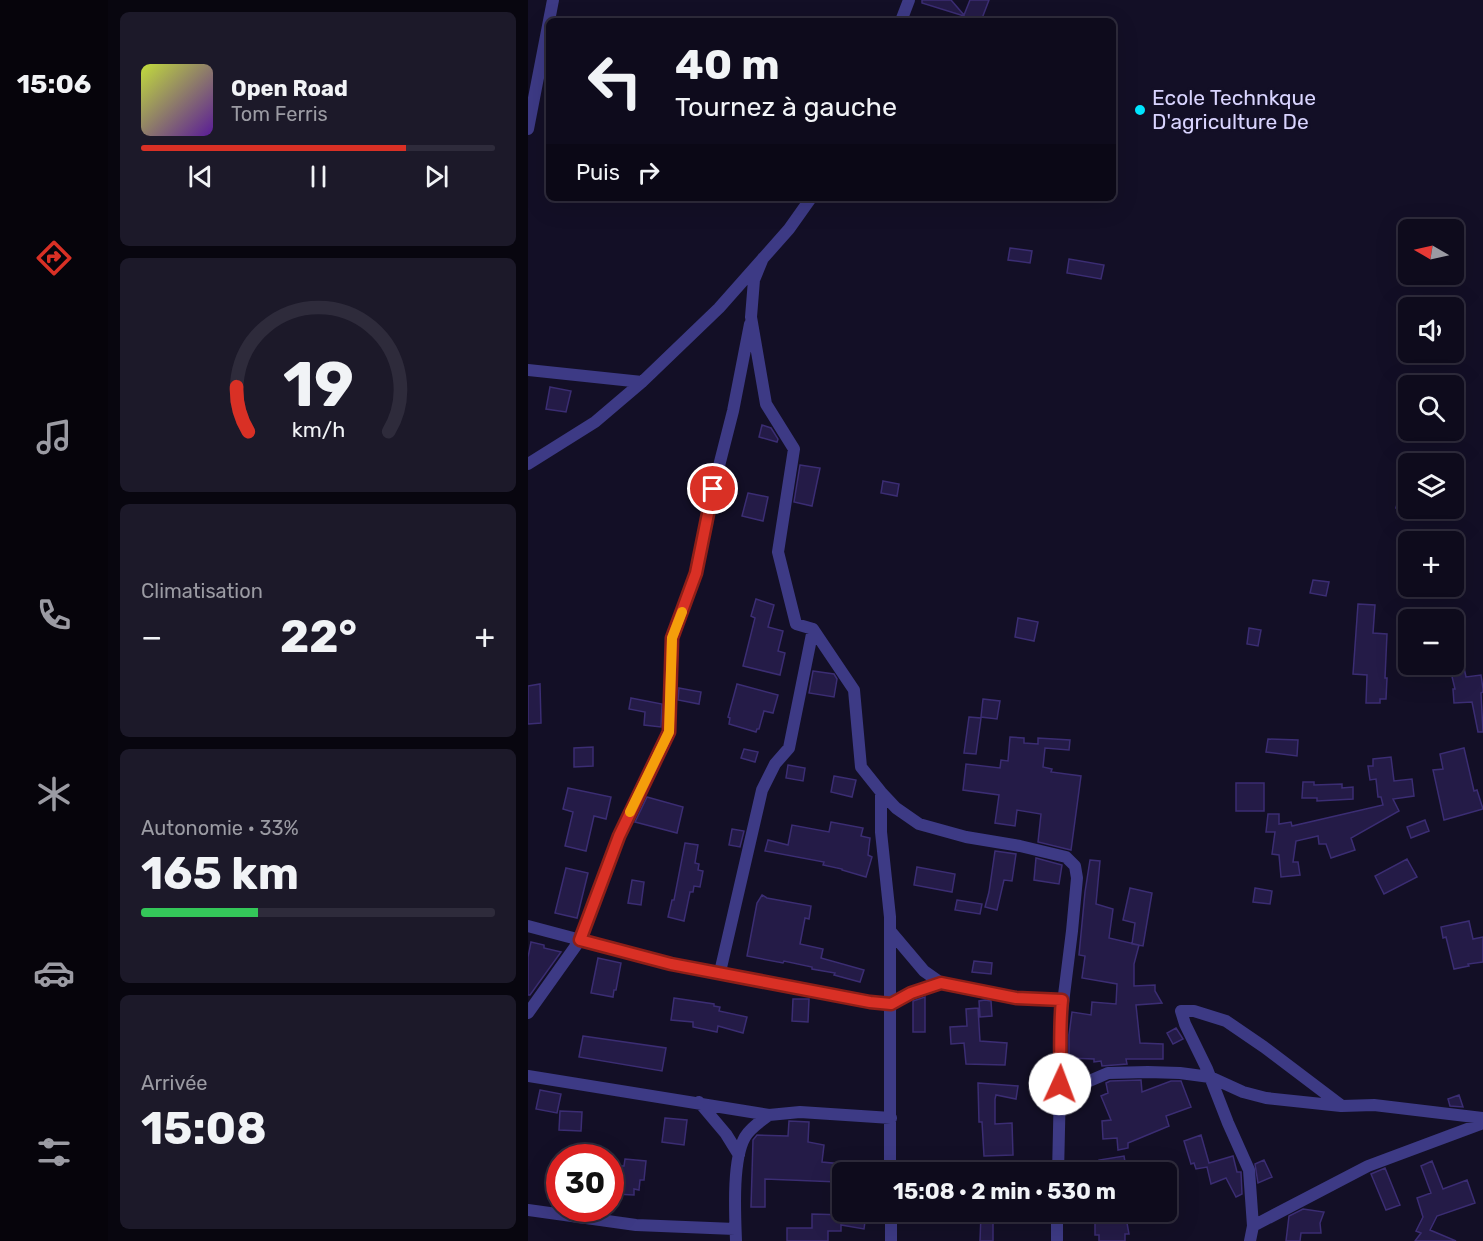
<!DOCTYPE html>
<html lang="fr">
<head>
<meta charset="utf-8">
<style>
	body { margin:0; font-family:Rubik,sans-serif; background:#1c1929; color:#f1f3f6; height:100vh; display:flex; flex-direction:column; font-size:22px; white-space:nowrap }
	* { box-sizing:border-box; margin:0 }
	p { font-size:20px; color:#9b9ba3 }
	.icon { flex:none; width:33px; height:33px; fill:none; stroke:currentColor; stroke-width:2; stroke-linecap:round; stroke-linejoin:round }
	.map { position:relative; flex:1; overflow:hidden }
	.details { display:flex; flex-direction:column; gap:12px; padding:12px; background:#08060f; width:420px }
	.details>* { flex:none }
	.guide { position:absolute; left:18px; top:18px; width:570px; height:183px; border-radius:9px; box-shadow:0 6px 24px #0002,0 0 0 2px #2e2b3b; background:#0e0b1c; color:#f1f3f6; overflow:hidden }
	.needle { width:39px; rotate:279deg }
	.tools { position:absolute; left:870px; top:219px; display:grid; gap:12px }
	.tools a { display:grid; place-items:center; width:66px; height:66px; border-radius:9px; background:#0e0b1c; box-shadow:0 6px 24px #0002,0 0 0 2px #2e2b3b; font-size:30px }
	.speed { position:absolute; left:18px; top:1144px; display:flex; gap:12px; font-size:30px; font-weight:700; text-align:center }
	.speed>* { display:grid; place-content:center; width:78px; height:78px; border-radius:50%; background:#0e0b1c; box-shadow:0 6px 24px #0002,0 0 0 2px #2e2b3b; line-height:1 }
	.speed .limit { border:9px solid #d22; background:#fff; color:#111 }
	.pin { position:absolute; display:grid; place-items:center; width:51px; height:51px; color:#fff; margin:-26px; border:3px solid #fff; border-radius:50%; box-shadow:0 2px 6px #0007 }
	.me { position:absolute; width:66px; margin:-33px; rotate:2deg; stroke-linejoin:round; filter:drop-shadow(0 0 4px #0008) }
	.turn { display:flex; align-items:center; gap:21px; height:126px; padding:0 30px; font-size:27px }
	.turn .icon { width:78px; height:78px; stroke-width:2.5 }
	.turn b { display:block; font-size:42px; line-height:51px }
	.then { display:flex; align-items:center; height:57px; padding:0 30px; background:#0003; gap:12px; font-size:22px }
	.big { font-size:45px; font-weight:700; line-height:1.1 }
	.details .tile { flex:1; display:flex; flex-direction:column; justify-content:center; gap:9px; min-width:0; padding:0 21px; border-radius:9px; background:#1c1929 }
	.details .dial { align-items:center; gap:0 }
	.dial svg { height:156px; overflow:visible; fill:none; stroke:#2e2b3b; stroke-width:7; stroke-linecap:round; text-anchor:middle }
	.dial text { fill:#f1f3f6; stroke:none }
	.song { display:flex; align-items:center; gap:18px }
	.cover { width:72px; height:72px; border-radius:9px; background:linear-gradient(135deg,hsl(70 70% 55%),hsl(270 70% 35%)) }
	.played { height:6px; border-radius:3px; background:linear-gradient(90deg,#d93025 75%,#2e2b3b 75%) }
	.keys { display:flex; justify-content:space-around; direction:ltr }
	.heat { display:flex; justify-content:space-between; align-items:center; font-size:33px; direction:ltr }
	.charge { height:9px; border-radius:4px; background:linear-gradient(90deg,#34c759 33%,#2e2b3b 0) }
	.trip { position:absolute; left:304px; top:1162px; width:345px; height:60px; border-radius:9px; background:#0e0b1c; box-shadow:0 6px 24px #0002,0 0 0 2px #2e2b3b; font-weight:700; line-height:60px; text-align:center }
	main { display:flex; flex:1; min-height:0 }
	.tab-bar { display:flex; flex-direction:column; width:108px; justify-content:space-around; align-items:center; background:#06040b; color:#9b9ba3 }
	.tab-bar .icon { width:42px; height:42px }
	.tab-bar .on { color:#d93025 }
	.tab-bar b { font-size:27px; color:#f1f3f6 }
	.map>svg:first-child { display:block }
	.building { fill:#241b47; stroke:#3b2d73; stroke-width:1.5 }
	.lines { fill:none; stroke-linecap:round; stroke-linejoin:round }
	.minor { stroke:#3d3a85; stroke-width:12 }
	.route-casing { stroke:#8d1f18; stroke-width:15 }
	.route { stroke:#d93025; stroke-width:10 }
	.slow { stroke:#f59e0b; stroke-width:10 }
	.poi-dot { fill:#00e5ff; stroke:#130f26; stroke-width:2 }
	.labels { text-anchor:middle; stroke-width:6; stroke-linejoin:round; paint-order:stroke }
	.poi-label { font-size:21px; fill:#d9d4ff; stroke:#130f26; text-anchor:start }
</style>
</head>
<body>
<main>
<nav class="tab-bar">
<b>15:06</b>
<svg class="icon on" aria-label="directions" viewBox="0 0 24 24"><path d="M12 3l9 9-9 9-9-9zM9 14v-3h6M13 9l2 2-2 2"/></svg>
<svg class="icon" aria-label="music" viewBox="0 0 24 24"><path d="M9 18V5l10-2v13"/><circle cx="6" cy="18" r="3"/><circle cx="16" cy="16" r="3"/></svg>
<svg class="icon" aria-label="phone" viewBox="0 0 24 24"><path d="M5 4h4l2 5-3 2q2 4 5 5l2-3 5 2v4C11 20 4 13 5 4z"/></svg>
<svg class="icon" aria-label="climate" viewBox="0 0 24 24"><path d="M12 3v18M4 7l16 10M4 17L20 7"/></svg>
<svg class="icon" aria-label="car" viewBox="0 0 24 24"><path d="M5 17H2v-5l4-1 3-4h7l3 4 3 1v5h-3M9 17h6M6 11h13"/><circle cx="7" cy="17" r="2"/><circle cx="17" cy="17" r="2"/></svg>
<svg class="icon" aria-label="filters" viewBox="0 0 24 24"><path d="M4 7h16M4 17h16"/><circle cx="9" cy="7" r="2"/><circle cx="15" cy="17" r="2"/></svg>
</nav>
<section class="details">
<div class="tile">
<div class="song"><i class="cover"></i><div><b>Open Road</b><p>Tom Ferris</p></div></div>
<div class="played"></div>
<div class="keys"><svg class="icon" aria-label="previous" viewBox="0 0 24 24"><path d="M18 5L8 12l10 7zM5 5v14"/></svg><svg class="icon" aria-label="pause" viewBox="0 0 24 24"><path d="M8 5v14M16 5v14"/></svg><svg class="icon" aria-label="next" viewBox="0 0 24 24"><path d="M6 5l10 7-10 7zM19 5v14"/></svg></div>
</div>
<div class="tile dial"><svg viewBox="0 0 100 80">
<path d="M14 69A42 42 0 1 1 86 69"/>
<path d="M14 69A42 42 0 0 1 8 46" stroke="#d93025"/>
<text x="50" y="56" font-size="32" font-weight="700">19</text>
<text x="50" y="72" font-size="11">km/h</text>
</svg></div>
<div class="tile"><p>Climatisation</p>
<div class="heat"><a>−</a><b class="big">22°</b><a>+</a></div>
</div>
<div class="tile"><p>Autonomie · 33%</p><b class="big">165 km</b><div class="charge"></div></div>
<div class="tile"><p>Arrivée</p><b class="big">15:08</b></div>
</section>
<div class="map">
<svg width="955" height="1241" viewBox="0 0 955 1241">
	<rect width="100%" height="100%" fill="#130f26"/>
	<path class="building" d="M 394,0 L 423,0 L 436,15 L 442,0 L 461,0 L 453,21 L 434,21 L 436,16 L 394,3 Z
		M 482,248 L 504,251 L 502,263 L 480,260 Z
		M 541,259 L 576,265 L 573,279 L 539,273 Z
		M 22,387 L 43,391 L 38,412 L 18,409 Z
		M 234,425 L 243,428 L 250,439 L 249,442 L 231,437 Z
		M 272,465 L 292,468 L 284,506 L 266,502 Z
		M 877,473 L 880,474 L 880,512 L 868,508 Z
		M 355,481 L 371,484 L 369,496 L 353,493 Z
		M 220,493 L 240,497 L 235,521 L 214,516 Z
		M 785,580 L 801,582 L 798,596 L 782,593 Z
		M 228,599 L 246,605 L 240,627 L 255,631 L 250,651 L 257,653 L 252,675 L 215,666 L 227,618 L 223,616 Z
		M 830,604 L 847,605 L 845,633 L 859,634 L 857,678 L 859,678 L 858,699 L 852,699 L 852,703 L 838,703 L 839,675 L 825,674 Z
		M 490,618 L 510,622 L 506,641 L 487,637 Z
		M 721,628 L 733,630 L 730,646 L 719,644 Z
		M 926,640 L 930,640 L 938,677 L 953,675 L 955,689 L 955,692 L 953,693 L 955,732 L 950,732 L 944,702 L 926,703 L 925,689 L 927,689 L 921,664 L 926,664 Z
		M 285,671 L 306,674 L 309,679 L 306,697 L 281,693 Z
		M 12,684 L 13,723 L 0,724 L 0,686 Z
		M 209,684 L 250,695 L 245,713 L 236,711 L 231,729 L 229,729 L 228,732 L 201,724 L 202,718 L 200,717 Z
		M 151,688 L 173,692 L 171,704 L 150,700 Z
		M 103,698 L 134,704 L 133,727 L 116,725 L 117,712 L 101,709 Z
		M 455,699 L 472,701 L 469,719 L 453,717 Z
		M 441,717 L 453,718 L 448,754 L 436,753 Z
		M 482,737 L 496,738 L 496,743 L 510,744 L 510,738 L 542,740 L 541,750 L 517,748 L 515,767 L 524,769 L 523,772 L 553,776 L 543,850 L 510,842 L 513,814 L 489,810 L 487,826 L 467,823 L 471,795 L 435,790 L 438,764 L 472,768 L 473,760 L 480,761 Z
		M 740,739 L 770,740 L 769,756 L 738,752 Z
		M 65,747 L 65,766 L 46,767 L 46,748 Z
		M 936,748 L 946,791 L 949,790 L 955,809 L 916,820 L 905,770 L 915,769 L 912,754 Z
		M 216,749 L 230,752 L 227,762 L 213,758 Z
		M 863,757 L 866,781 L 884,779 L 886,796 L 865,799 L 871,811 L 823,838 L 827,850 L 803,858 L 798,844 L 791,844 L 790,836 L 768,841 L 765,862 L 770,862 L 772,875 L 753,877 L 751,855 L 744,854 L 747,832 L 738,832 L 740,814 L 751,814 L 751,824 L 763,822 L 764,826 L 855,805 L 853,797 L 850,797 L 848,779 L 842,780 L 840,766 L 845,766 L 845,759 Z
		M 260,765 L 277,768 L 275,781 L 258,778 Z
		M 306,776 L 328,780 L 324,797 L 303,792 Z
		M 775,782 L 786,782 L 786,785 L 814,784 L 814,788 L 825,787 L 825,799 L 789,801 L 789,798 L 774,798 Z
		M 708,783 L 736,783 L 736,811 L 708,811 Z
		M 40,788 L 83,797 L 78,819 L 66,816 L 58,851 L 37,846 L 45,812 L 35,809 Z
		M 119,797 L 155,807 L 149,833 L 107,822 Z
		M 897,820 L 901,831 L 883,838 L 879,827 Z
		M 303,822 L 335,828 L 333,836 L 342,838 L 340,855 L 344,857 L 338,877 L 314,870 L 314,869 L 295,865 L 296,862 L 237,851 L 240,840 L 260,845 L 264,825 L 301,832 Z
		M 204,829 L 216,831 L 212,847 L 201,845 Z
		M 157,843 L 170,845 L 167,863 L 171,864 L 170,870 L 175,871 L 172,887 L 166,886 L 165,892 L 162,892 L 156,921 L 140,917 L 144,900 L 146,900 Z
		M 467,851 L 488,854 L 484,881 L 476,880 L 469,910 L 457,907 L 461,892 Z
		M 508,858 L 534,865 L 531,884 L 506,880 Z
		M 879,859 L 889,877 L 856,894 L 847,876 Z
		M 562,860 L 572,861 L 568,904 L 585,909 L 581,938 L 611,945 L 606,964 L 606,986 L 627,985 L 627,991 L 634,1003 L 608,1005 L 612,1043 L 635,1044 L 635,1059 L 598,1059 L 599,1064 L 574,1066 L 573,1061 L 566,1062 L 566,1059 L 541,1058 L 541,1035 L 544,1012 L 563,1015 L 564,1002 L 588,1004 L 589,984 L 554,978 L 557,956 L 551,955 L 557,892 Z
		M 389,867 L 427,874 L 424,892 L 386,885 Z
		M 38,868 L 60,873 L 49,918 L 27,913 Z
		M 104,880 L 116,882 L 113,905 L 100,903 Z
		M 602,888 L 624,893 L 615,946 L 604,944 L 607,923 L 595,920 Z
		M 727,888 L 744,891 L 742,904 L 725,902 Z
		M 234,895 L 239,898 L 283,906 L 281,919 L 277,918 L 272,944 L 295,949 L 293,958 L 336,970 L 332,982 L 306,975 L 307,973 L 284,969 L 284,967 L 256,961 L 255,963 L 219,956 L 229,903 Z
		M 429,900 L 454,904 L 452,914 L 427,910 Z
		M 941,921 L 945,939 L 955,937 L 955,962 L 940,964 L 941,966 L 926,969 L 918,937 L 915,938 L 913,927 Z
		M 3,942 L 16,945 L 16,948 L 33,952 L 2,995 L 0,995 L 0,957 Z
		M 70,958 L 93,963 L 88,990 L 86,990 L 85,997 L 63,993 Z
		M 446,961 L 464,963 L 463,974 L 444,972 Z
		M 397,997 L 397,1032 L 385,1032 L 385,1001 Z
		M 146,998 L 186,1004 L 186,1006 L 192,1007 L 191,1011 L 219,1017 L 215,1033 L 190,1026 L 189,1032 L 165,1027 L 165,1022 L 143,1020 Z
		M 265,999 L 281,999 L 280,1022 L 264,1021 Z
		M 457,1000 L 463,1001 L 464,1016 L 452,1017 L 451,1001 Z
		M 450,1008 L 452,1041 L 479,1043 L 477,1065 L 438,1064 L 436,1043 L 423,1044 L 422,1027 L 439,1026 L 438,1009 Z
		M 648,1028 L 655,1039 L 645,1044 L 639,1033 Z
		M 55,1036 L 138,1048 L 134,1071 L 51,1057 Z
		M 613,1080 L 614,1092 L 643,1081 L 653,1081 L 663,1107 L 638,1116 L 641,1126 L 600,1143 L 600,1148 L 590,1150 L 589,1138 L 575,1139 L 574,1121 L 583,1120 L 573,1096 L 580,1093 L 578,1083 L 582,1081 Z
		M 450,1083 L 490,1086 L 488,1099 L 468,1095 L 467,1099 L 467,1124 L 484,1123 L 485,1155 L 456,1156 L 454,1122 L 451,1122 Z
		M 12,1090 L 33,1094 L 29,1113 L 8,1109 Z
		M 931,1095 L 935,1107 L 922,1106 L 920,1099 Z
		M 32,1111 L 54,1112 L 53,1131 L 31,1130 Z
		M 137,1118 L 159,1120 L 156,1145 L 134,1142 Z
		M 261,1121 L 281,1122 L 280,1142 L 296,1145 L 294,1162 L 336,1166 L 336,1173 L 315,1173 L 315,1180 L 310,1179 L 310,1182 L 237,1179 L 237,1207 L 223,1207 L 225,1140 L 229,1135 L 260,1136 Z
		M 673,1135 L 681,1163 L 705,1156 L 709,1172 L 713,1172 L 714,1194 L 708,1197 L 698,1178 L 683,1184 L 679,1167 L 668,1169 L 666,1163 L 663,1164 L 656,1141 Z
		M 596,1156 L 599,1173 L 573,1173 L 571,1160 Z
		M 97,1159 L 118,1161 L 116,1180 L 112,1180 L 111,1190 L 106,1189 L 106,1195 L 86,1194 L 88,1166 L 96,1166 Z
		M 736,1160 L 744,1177 L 730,1183 L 727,1164 Z
		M 904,1161 L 915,1189 L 939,1180 L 947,1203 L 909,1216 L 902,1230 L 928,1241 L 887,1241 L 893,1233 L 888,1231 L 895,1217 L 889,1198 L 903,1193 L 893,1166 Z
		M 857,1168 L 872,1205 L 858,1210 L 843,1174 Z
		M 775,1209 L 796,1212 L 792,1223 L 793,1233 L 773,1233 L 772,1241 L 758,1241 L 761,1216 Z
		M 319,1212 L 338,1214 L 336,1229 L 313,1225 L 313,1231 L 300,1231 L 300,1241 L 259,1241 L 259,1228 L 284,1228 L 284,1214 L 319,1215 Z
		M 567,1212 L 615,1212 L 615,1223 L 599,1223 L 601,1234 L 597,1234 L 597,1241 L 571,1241 L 571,1235 L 567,1235 Z
		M 453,1214 L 465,1215 L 465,1241 L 452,1241 Z"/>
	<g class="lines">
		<path class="minor" d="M 373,21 L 381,0
			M 0,129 L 25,0
			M 235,258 L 226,280 L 223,317 L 238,404 L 266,449 L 250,552 L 268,624 L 285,629 L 326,690 L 333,767 L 353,792 L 368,808 L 391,824 L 438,837 L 492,846 L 538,857 L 547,866 L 549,878 L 544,931 L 532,1027 L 533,1043 L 530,1173
			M 0,370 L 114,382
			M 0,464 L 67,422 L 114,382 L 191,308 L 261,229 L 283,198
			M 353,792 L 353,832 L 362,917 L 362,1173
			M 0,926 L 143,964 L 342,1002 L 363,1003 L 383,993 L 413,983
			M 363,932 L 396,971 L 413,983 L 488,998 L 534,1000
			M 192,972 L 234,790 L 247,764 L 261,748 L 285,629
			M 0,1013 L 52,940 L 91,836 L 141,732 L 144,638 L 168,573 L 180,509 L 205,411 L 222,324
			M 0,1076 L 241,1115 L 272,1112 L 363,1118
			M 171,1102 L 198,1134 L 211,1155
			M 531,1104 L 552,1085 L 580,1073 L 620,1072 L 652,1073 L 682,1077 L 715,1092 L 738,1098 L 813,1106
			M 0,1210 L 108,1225 L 207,1229
			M 363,1212 L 363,1241
			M 725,1226 L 721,1170 L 700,1123 L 679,1069 L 657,1024 L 653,1011 L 666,1011 L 698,1021 L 736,1047 L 814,1106 L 846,1105 L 955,1118
			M 208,1241 C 207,1214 204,1160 217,1137 C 222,1128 233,1121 241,1115
			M 529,1241 L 529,1212
			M 722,1241 L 725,1226 L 840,1166 L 955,1123"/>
	</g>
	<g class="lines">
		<defs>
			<path id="route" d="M 185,489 L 168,573 L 144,638 L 141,732 L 91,836 L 52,940 L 143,964 L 342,1002 L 363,1004 L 383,993 L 413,983 L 488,998 L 534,1000 C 531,1028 533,1056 532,1084"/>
		</defs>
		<use href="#route" class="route-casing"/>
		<use href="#route" class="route"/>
		<path class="slow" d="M 102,812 L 141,732 L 144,638 L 154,612"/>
	</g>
	<circle class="poi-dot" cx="612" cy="110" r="6"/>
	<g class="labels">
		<g class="poi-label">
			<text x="624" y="105">Ecole Technkque<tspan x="624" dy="24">D'agriculture De</tspan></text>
		</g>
	</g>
</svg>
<div class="tools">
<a><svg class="needle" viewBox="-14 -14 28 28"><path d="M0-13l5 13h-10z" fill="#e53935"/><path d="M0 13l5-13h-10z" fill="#9b9ba3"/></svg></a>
<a><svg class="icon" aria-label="sound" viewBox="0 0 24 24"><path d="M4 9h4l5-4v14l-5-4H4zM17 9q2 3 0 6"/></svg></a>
<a><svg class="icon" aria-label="search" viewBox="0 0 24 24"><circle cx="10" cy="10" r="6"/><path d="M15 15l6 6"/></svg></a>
<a><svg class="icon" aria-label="layers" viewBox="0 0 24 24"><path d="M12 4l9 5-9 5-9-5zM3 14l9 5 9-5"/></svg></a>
<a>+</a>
<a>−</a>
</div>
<div class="speed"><div class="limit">30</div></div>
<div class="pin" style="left:185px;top:489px;background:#d93025"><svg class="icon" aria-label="arrive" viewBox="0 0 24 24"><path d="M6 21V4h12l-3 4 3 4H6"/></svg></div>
<svg class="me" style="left:532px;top:1084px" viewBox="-20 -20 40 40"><circle r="19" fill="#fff"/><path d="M0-13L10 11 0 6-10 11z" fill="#d93025"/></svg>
<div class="trip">15:08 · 2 min · 530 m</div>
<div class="guide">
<div class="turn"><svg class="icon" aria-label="left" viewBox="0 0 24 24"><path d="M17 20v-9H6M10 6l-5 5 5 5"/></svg><div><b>40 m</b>Tournez à gauche</div></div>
<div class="then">Puis<svg class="icon" aria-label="right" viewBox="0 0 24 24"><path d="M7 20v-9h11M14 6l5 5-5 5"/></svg></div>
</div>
</div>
</main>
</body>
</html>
